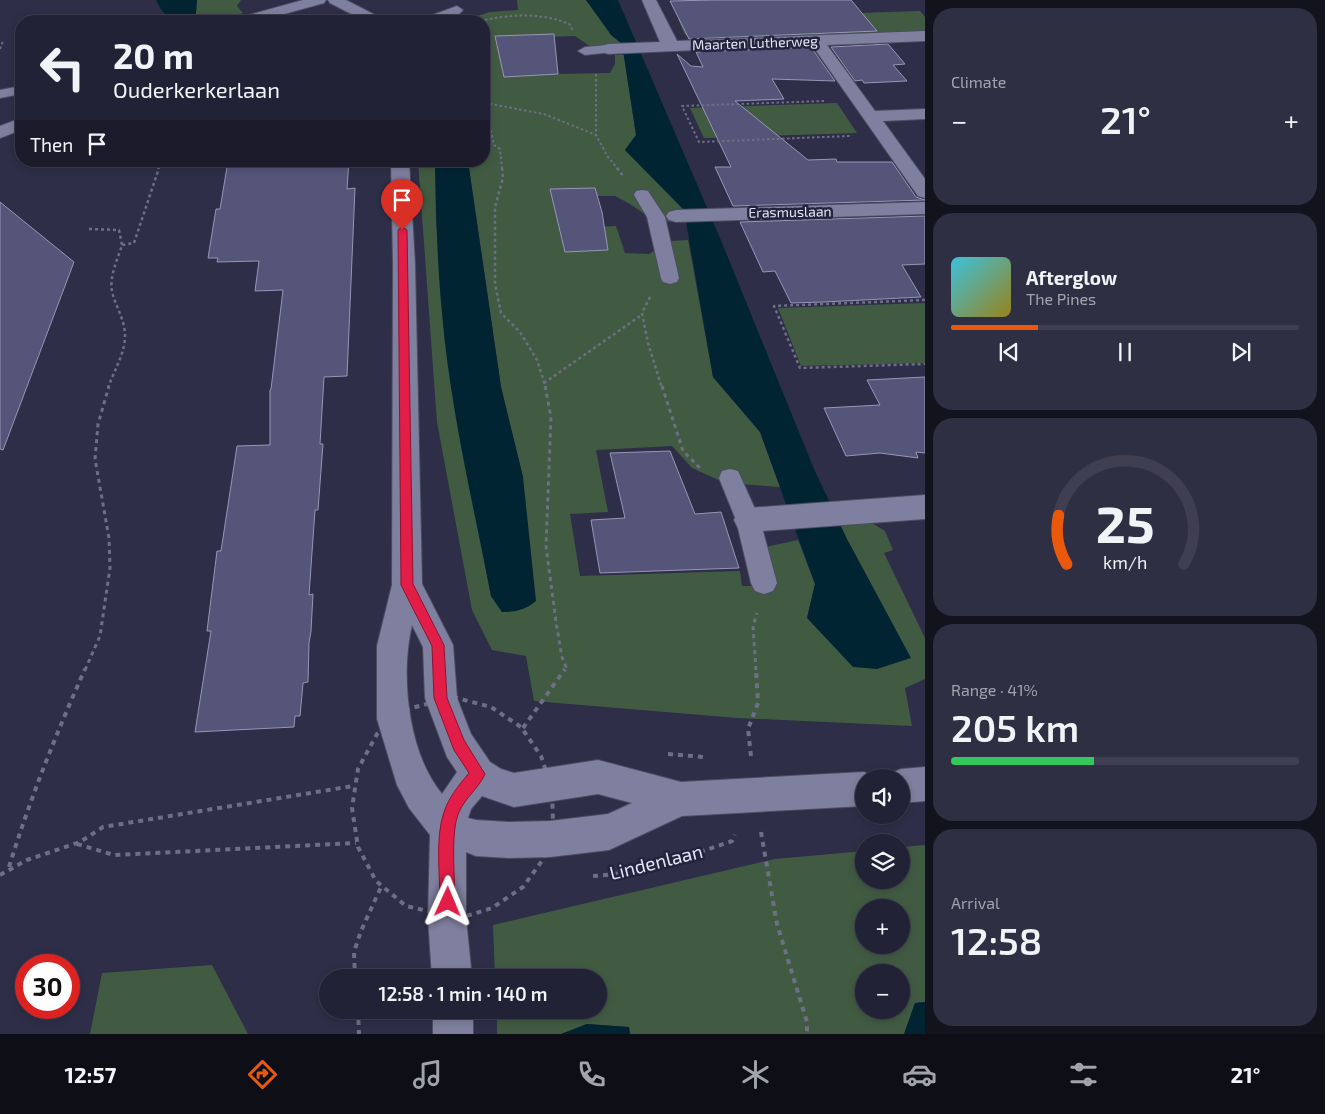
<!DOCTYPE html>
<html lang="en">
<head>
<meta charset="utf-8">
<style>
	body { margin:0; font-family:"Exo 2",sans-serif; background:#2e2f42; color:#f1f3f6; height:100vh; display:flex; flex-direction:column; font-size:19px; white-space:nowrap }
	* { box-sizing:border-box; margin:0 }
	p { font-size:16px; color:#a2a4ad }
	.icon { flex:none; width:28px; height:28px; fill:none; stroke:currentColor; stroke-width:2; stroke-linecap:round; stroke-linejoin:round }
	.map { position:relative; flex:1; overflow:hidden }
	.drawer { display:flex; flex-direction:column; gap:8px; padding:8px; background:#13131e; width:400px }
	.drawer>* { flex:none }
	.hud { position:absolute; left:15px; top:15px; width:475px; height:152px; border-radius:20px; box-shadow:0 2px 8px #0003,0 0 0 1px #3f3f51; background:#222236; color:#f1f3f6; overflow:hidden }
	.controls { position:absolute; left:855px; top:769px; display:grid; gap:10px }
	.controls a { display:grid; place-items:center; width:55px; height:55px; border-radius:50%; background:#222236; box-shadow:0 2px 8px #0003,0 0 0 1px #3f3f51; font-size:25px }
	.speed { position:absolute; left:15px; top:954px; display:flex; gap:10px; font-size:25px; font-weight:700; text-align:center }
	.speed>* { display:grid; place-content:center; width:65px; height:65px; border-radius:50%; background:#222236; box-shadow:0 2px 8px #0003,0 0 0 1px #3f3f51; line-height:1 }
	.speed .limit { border:8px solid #d22; background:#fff; color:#111 }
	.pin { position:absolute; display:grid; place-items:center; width:42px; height:42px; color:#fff; margin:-51px -21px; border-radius:50% 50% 50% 0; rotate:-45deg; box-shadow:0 0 5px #0007 }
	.pin .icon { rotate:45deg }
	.me { position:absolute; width:55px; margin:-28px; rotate:1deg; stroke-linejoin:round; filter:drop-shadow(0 0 4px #0008) }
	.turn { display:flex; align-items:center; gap:18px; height:105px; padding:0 15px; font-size:22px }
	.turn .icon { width:65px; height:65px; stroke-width:2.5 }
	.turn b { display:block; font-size:35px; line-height:42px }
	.then { display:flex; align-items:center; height:48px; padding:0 15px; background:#0003; gap:10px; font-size:19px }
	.big { font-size:38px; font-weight:600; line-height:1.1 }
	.drawer .widget { flex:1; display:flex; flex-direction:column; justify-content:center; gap:8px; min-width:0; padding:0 18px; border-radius:20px; background:#2e2f42 }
	.drawer .dial { align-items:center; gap:0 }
	.dial svg { height:130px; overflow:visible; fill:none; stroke:#3f3f51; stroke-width:7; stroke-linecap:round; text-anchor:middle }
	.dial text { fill:#f1f3f6; stroke:none }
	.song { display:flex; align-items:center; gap:15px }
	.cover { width:60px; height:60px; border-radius:8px; background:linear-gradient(135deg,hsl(190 70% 55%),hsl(50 70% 35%)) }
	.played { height:5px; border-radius:2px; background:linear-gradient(90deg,#ea580c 25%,#3f3f51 25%) }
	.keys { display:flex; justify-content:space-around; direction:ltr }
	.heat { display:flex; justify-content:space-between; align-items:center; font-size:28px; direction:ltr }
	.charge { height:8px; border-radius:4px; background:linear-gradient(90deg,#34c759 41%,#3f3f51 0) }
	.trip { position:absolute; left:319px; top:969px; width:288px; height:50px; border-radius:25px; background:#222236; box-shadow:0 2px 8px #0003,0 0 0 1px #3f3f51; font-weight:600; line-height:50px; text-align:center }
	.tabs { display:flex; height:80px; justify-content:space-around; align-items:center; background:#0e0e16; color:#a2a4ad }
	.tabs .icon { width:35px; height:35px }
	.tabs .active { color:#ea580c }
	.tabs b { font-size:22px; color:#f1f3f6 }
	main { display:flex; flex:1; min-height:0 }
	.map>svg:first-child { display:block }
	.green { fill:#415b43; fill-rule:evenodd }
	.water { fill:#012433 }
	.building { fill:#55557a; stroke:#9697b7 }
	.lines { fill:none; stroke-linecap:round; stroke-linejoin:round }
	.service-casing { stroke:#4c4c62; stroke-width:2 }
	.minor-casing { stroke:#4c4c62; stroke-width:2 }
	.secondary-casing { stroke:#4c4c62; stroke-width:2 }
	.path-far3 { stroke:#6e6f86; stroke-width:2; stroke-dasharray:2.5 2.5; stroke-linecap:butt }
	.path-far2 { stroke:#6e6f86; stroke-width:2.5; stroke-dasharray:3 3; stroke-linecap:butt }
	.path-far1 { stroke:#6e6f86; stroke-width:3; stroke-dasharray:4 4; stroke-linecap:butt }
	.path { stroke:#6e6f86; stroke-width:4; stroke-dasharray:5 5; stroke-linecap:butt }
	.service { fill:#7f809f; fill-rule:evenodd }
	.minor { fill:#7f809f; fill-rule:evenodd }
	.secondary { fill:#7f809f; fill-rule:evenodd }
	.route { fill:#e11d48; stroke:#92132f }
	.labels { text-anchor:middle; stroke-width:5; stroke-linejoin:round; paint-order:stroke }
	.far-street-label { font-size:14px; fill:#e3e4f5; stroke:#25243e }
	.near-street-label { font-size:19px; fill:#e3e4f5; stroke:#25243e }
</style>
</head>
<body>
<main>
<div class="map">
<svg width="925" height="1034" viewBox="0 0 925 1034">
	<rect width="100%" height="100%" fill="#2e2e48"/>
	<path class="green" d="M 197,0 L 241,0 L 237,6 L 243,13 L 222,21 L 192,21 L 196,13 Z
		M 517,0 L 586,0 L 621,44 L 591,47 L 575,36 L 519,38 L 504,75 L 610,73 L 615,64 L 615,55 L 624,55 L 636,135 L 625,150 L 684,210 L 686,221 L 656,222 L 630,204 L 615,196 L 587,196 L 595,227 L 616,226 L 625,253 L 649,254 L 670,241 L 688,240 L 713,377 L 760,432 L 780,487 L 725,483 L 692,468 L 672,446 L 596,450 L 608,512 L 570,514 L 580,576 L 740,571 L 742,586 L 770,586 L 761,548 L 798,540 L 815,584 L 807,618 L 846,537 L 838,521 L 865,519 L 885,531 L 893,550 L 884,553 L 925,638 L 925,679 L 905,688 L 912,726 L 738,718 L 534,701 L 526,656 L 492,650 L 472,610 L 437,422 L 418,161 L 435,161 L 436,221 L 455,404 L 491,596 L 502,612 L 523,477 L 501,387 L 468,161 L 484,161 L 484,21 L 461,21 L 490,12 L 518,10 Z
		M 920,11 L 925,17 L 925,32 L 695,39 L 685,35 L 678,19 Z
		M 837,103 L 857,133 L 704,138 L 690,108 Z
		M 925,303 L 925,363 L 801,366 L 778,308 Z
		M 925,845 L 925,1002 L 915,1003 L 904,1034 L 630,1034 L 629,1027 L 587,1024 L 561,1034 L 497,1034 L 497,1010 L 598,1010 L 598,978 L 495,977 L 493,925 L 775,859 L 864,851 L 864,880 L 901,880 L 901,847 ZM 864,908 L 901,908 L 901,945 L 864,945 ZM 864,972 L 901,972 L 901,1010 L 864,1010 Z
		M 212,965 L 248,1034 L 90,1034 L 102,973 Z"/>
	<path class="water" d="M 156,0 L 197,0 L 196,13 L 192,21 L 171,21 L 160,8 Z
		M 586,0 L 618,0 L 720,238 L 814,469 L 846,537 L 911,658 L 877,669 L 853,667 L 807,618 L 815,584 L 760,432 L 713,377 L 684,210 L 625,150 L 636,135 L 622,44 L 611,35 Z
		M 435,161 L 468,161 L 501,387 L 523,477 L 536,601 C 526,610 515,612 502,612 L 491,596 C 473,503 450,408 442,313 C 437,262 436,212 435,161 Z
		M 925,1002 L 925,1034 L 904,1034 L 915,1003 Z
		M 587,1024 L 629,1027 L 630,1034 L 561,1034 Z"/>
	<path class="building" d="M 715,0 L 851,0 L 877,31 L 689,39 L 670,1 Z
		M 554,34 L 558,74 L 504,77 L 495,36 Z
		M 888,44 L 905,64 L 893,65 L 907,81 L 864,83 L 862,80 L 855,81 L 831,47 Z
		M 811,47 L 835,81 L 772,79 L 784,99 L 735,101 L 808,160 L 836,159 L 837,162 L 892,162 L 916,197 L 925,200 L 733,206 L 715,167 L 731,167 L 677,54 L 691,66 L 703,67 L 696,52 Z
		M 228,161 L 349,161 L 347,189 L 355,188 L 347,376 L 324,377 L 320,444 L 323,444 L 321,470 L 318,510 L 315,510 L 309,595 L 313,594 L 311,631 L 309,643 L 308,682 L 303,683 L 300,716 L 295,716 L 294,727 L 195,732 L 211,631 L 207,631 L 217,551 L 221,551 L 237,446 L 270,445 L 270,390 L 271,389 L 283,290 L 255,291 L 259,261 L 217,262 L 218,258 L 208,258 L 216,209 L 220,209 Z
		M 595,188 L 602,212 L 608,250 L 565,252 L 550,189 Z
		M 0,202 L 74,262 L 3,450 L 0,449 Z
		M 925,216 L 925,264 L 902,265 L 921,297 L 824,302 L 791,303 L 775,271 L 763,272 L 740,222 Z
		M 925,377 L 925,453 L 916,452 L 918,458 L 880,453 L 846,456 L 824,408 L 880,405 L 867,380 Z
		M 670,451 L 695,514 L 721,512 L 739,568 L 600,573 L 591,520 L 625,518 L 610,453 Z"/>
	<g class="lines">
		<defs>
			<path id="service" d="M 457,6 L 463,10 C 453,22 437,22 423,21 L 424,18 Z
				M 608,45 L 613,46 L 615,49 L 613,52 L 585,55 L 578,51 L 585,47 Z
				M 21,86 L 21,94 L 0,98 L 0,90 Z
				M 642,190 L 648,191 L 665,217 L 679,278 L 677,282 L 670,284 L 663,282 L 661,278 L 647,217 L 634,195 L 636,191 Z
				M 730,469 L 738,471 L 760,520 L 777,583 L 773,591 L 764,594 L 755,591 L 751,583 L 736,520 L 719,478 L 722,471 Z"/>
			<path id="minor" d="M 328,0 L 346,0 L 381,18 L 384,21 L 365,21 L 330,3 Z
				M 642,0 L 656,0 L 677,41 L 925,31 L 925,41 L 827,45 L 875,111 L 925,109 L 925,119 L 883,121 L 925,179 L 925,198 L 918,196 L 812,45 L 608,54 L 602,52 L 600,49 L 602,46 L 608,44 L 660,42 Z
				M 391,161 L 409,161 L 415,264 L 422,584 L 453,645 L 457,698 L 471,734 L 490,762 L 501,769 L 514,773 L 598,760 L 681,782 L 864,772 L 876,778 L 864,778 L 864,806 L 682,816 L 609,850 L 550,857 L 509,858 L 476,856 L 466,852 L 466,918 L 472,978 L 432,978 L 428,918 L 430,835 L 409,808 L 397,785 L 377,719 L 377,646 L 392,585 L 393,264 ZM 412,625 L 423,647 L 425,698 L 447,757 L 457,772 L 442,794 C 408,753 400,676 412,625 ZM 598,794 L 632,803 L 608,814 L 550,821 L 509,822 L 476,820 L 468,818 L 471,809 L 482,796 L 514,807 Z
				M 925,202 L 925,214 L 676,222 L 669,220 L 666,216 L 669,212 L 676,210 Z
				M 925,495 L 925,519 L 748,532 L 738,528 L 734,520 L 738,512 L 748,508 Z
				M 925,767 L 925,801 L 901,803 L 901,778 L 887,778 L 889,774 L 901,769 Z
				M 433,1010 L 473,1010 L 473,1034 L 433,1034 Z"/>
			<path id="secondary" d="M 303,0 L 326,0 L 324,3 L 259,21 L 235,21 L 238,18 Z
				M 21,118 L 21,130 L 0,138 L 0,126 Z"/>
		</defs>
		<use href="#service" class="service-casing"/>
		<use href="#minor" class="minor-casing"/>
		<use href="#secondary" class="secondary-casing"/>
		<path class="path-far3" d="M 480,21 C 511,14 542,12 571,25 L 572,30
			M 0,49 L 3,41
			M 596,74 L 596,135 L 608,157 L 618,169
			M 484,98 L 485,103
			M 824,101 L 682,106 L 699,142 L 850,136
			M 158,169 L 161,161
			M 502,169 L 500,149 L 494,145 L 485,103 L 544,114 L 596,135"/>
		<path class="path-far2" d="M 502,168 L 503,178 L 495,207 L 495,284 L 501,313 L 520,332 L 537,360 L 546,388
			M 617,168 L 624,177
			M 89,229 L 119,230 L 122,245
			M 650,297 L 642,313 L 648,343 L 662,388
			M 925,300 L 774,306 L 800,368 L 925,364
			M 544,383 L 643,314
			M 108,388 C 114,371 125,353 125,336 C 125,319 115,306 112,291 C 109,277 118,258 122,245 L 134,243 L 159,168"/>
		<path class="path-far1" d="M 545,386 L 551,417 L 546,546 L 556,622 L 562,657 L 566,667 L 564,670
			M 662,386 L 683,451 L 700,468
			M 85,670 L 100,636 L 110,568 L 109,538 L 95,459 L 98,424 L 109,386
			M 756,670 L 753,626 L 757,613"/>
		<path class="path" d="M 453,697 L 491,707 L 521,727 L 541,756 L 552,789 L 553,824 L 544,858 L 523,887 L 492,908 L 470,915 L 454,917 L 406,906 L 376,881 L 358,847 L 352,808 L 358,769 L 377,734 L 408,709 Z
			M 523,728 L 565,669
			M 668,754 L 704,757
			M 751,756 L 748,729 L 758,703 L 756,669
			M 761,832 L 777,924 L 807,1022 L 807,1034
			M 77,844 L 114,855 L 356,843
			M 9,867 C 30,799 56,734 85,669
			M 0,875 L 27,860 L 80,842 L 103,827 L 353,786
			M 593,876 C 642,873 686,857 732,841 L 735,835
			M 355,978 L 354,952 L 361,931 L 381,887
			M 358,1010 L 359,1034"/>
		<use href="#service" class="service"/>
		<use href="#minor" class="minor"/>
		<use href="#secondary" class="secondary"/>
	</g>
	<path class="route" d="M 402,227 L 407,230 L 413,584 L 444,645 L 447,698 L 464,740 L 485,774 C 479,788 465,798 459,812 C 450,832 455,879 455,902 L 453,907 L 448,910 L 442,907 L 440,902 C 440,875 435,838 444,812 C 449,797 459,785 469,773 L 454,750 L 434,698 L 432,646 L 401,585 L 398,230 Z"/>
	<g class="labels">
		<g class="far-street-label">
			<text transform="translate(755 43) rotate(-2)" y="5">Maarten Lutherweg</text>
			<text transform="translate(790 212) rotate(-1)" y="5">Erasmuslaan</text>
		</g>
		<g class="near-street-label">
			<text transform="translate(656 862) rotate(-14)" y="7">Lindenlaan</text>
		</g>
	</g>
</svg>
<div class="controls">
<a><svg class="icon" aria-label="sound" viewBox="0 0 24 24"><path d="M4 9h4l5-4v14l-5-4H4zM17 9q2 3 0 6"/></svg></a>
<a><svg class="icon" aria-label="layers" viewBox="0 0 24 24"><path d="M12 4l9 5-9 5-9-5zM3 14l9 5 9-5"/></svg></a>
<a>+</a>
<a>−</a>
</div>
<div class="speed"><div class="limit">30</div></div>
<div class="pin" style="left:402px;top:230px;background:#d93025"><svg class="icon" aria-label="arrive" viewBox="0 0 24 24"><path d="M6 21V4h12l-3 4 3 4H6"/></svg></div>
<svg class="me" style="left:448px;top:902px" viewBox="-20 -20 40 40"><path d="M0-17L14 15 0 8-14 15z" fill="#e11d48" stroke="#fff" stroke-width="4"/></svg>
<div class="trip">12:58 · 1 min · 140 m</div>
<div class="hud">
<div class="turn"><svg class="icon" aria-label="left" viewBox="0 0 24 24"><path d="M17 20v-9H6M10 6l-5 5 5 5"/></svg><div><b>20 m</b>Ouderkerkerlaan</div></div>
<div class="then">Then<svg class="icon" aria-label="arrive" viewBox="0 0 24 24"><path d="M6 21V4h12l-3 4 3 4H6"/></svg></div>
</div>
</div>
<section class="drawer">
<div class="widget"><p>Climate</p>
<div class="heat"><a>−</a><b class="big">21°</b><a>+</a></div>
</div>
<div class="widget">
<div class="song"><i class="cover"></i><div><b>Afterglow</b><p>The Pines</p></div></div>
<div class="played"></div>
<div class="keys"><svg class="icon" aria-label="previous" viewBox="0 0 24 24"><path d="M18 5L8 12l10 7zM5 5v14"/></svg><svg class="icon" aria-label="pause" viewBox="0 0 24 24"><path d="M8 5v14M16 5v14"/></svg><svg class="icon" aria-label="next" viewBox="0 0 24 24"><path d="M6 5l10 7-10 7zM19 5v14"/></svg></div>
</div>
<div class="widget dial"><svg viewBox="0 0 100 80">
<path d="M14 69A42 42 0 1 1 86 69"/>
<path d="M14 69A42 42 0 0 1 9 39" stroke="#ea580c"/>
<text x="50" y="56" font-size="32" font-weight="700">25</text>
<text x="50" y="72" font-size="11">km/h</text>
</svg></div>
<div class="widget"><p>Range · 41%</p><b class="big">205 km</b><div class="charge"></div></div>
<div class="widget"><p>Arrival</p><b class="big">12:58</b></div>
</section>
</main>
<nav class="tabs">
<b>12:57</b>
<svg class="icon active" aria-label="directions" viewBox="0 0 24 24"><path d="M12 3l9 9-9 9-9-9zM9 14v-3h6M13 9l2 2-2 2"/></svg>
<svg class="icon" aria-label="music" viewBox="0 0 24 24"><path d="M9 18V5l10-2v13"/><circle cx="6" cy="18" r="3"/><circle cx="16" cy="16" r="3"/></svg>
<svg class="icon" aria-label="phone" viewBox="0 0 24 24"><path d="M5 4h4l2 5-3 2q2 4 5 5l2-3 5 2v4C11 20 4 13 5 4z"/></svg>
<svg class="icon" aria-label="climate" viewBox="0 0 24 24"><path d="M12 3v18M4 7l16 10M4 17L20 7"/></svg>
<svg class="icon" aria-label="car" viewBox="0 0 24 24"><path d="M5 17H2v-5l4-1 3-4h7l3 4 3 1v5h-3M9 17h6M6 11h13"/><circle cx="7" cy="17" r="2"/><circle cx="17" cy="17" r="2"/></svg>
<svg class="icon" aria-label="filters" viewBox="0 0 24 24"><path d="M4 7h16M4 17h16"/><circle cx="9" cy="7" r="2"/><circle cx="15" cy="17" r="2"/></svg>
<b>21°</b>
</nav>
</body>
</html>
